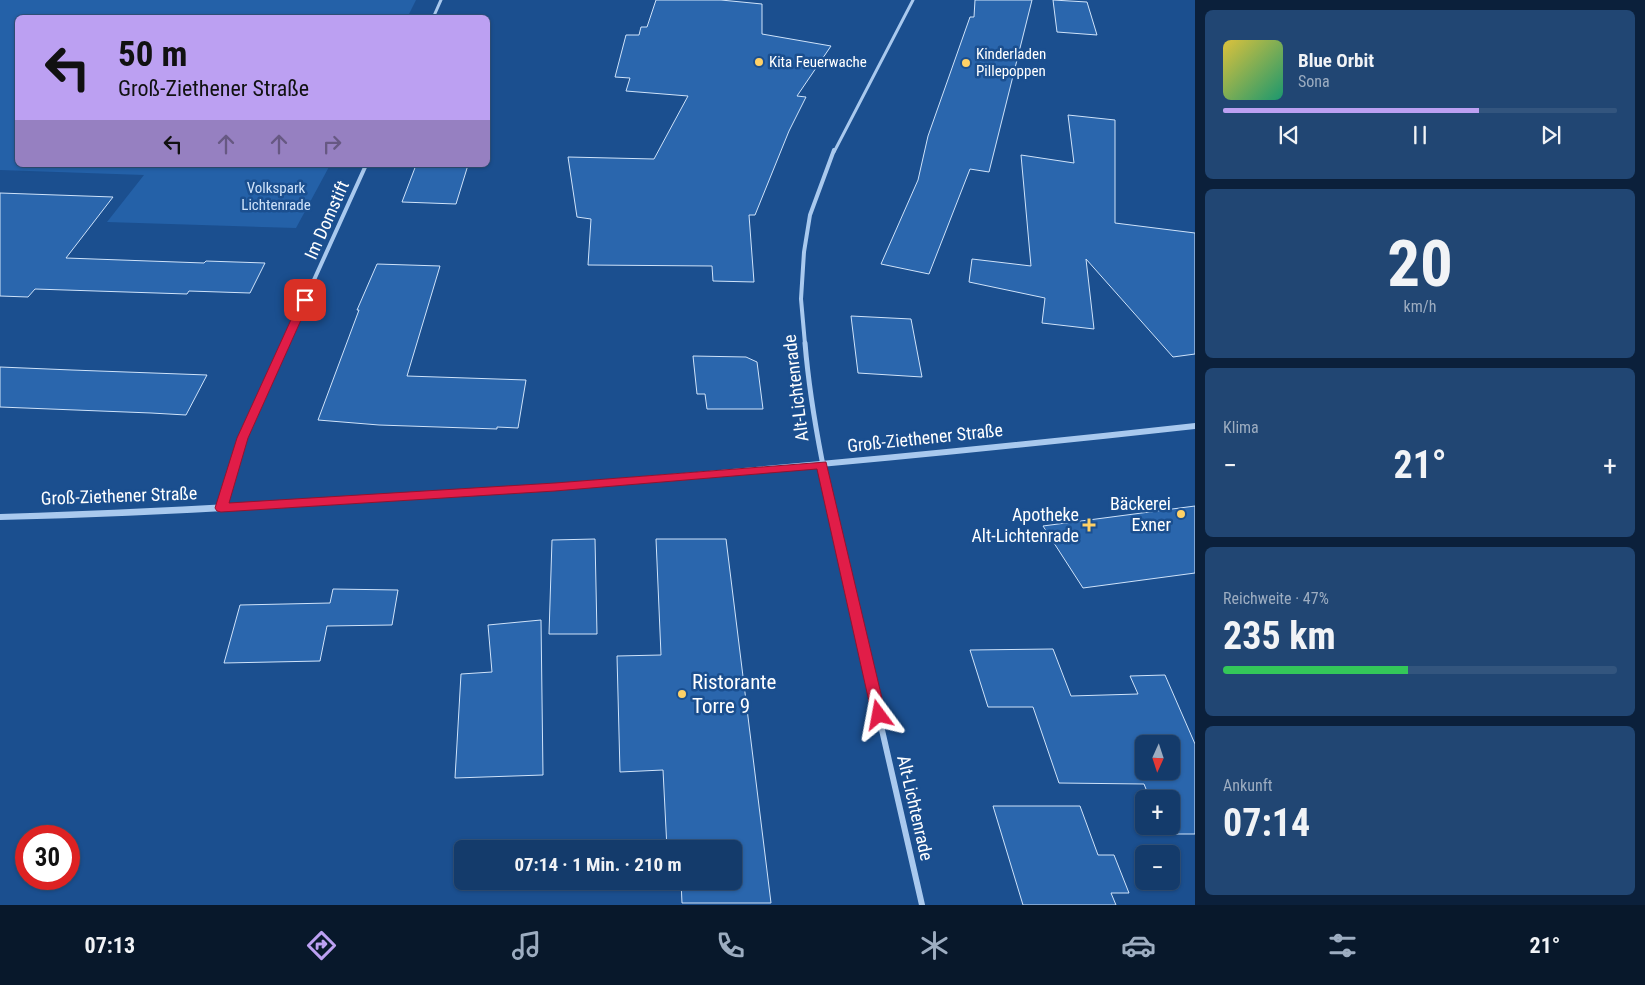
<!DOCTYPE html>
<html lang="de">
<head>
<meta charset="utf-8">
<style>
	body { margin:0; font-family:"Roboto Condensed",sans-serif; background:#214673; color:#f1f3f6; height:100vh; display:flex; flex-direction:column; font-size:19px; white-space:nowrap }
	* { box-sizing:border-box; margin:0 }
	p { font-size:16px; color:#9dadc1 }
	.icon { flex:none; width:28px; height:28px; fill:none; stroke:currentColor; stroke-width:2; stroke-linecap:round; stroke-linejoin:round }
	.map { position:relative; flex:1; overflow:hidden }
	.drawer { display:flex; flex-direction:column; gap:10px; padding:10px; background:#0b203b; width:450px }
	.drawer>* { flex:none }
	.hud { position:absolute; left:15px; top:15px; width:475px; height:152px; border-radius:8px; box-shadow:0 1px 4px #0004,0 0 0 1px #33557e; background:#bca0f2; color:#111; overflow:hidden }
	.needle { width:32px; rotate:183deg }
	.controls { position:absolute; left:1135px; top:735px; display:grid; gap:10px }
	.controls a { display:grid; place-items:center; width:45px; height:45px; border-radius:8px; background:#143b6b; box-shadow:0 1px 4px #0004,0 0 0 1px #33557e; font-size:25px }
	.speed { position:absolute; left:15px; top:825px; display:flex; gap:10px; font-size:25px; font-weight:700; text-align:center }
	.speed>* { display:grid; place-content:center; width:65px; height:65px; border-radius:50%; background:#143b6b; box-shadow:0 1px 4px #0004,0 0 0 1px #33557e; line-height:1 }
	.speed .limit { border:8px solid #d22; background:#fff; color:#111 }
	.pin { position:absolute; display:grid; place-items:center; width:42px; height:42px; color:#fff; margin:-21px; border-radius:10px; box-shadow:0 2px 8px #0006 }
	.me { position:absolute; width:55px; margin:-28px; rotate:347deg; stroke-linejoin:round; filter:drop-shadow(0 0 4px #0008) }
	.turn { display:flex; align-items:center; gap:18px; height:105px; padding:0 20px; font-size:22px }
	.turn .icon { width:65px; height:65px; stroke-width:2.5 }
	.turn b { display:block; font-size:35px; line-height:42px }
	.lanes { display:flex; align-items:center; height:48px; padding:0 20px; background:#0003; justify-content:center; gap:25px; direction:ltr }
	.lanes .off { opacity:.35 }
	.big { font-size:38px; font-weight:700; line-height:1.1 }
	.drawer .widget { flex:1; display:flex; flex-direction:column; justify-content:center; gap:8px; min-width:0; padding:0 18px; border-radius:8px; background:#214673 }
	.drawer .dial { align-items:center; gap:0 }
	.dial b { font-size:65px; line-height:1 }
	.song { display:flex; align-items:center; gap:15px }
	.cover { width:60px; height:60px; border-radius:8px; background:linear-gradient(135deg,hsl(50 70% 55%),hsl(160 70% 35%)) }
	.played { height:5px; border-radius:2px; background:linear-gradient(90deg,#bca0f2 65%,#33557e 65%) }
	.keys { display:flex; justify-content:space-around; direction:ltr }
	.heat { display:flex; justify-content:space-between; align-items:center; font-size:28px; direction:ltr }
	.charge { height:8px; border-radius:4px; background:linear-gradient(90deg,#34c759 47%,#33557e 0) }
	.trip { position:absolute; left:454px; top:840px; width:288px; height:50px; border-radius:8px; background:#143b6b; box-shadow:0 1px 4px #0004,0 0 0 1px #33557e; font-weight:700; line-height:50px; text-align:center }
	.tab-bar { display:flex; height:80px; justify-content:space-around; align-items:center; background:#08182b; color:#9dadc1 }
	.tab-bar .icon { width:35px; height:35px }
	.tab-bar .selected { color:#bca0f2 }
	.tab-bar b { font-size:22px; color:#f1f3f6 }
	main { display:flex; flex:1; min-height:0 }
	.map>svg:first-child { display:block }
	.green { fill:#2461a8 }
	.building { fill:#2a66ad; stroke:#cfe3fa; fill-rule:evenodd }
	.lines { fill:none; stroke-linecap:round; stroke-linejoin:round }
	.minor-far3 { stroke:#a9c9ee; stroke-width:3 }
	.minor-far2 { stroke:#a9c9ee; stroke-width:4 }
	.minor-far1 { stroke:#a9c9ee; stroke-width:5 }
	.minor { stroke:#a9c9ee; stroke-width:6 }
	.tertiary { fill:#a9c9ee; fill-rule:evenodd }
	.route { fill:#e11d48; stroke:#92132f }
	.poi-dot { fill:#ffd166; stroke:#1b4f8f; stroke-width:2 }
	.labels { text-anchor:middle; stroke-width:5; stroke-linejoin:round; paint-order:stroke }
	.far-poi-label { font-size:15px; fill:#fff; stroke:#1b4f8f; text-anchor:start }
	.far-park-label { font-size:15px; fill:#cfe3fa; stroke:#1b4f8f }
	.street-label { font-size:18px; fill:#fff; stroke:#1b4f8f }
	.poi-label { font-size:18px; fill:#fff; stroke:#1b4f8f; text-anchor:end }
	.near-poi-label { font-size:21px; fill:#fff; stroke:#1b4f8f; text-anchor:start }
</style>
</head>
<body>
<main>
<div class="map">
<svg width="1195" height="905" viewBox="0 0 1195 905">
	<rect width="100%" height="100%" fill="#1b4f8f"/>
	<path class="green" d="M 0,0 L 416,0 L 407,18 L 18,18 L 18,165 L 330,165 L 296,228 L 107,222 L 144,175 L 0,170 Z"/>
	<path class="building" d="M 656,0 L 721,0 L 762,4 L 762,34 L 831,46 L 797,96 L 806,97 L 789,131 L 755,215 L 749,215 L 754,282 L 713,281 L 712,266 L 588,265 L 591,219 L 577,217 L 568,157 L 654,159 L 688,96 L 626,91 L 630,78 L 615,77 L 626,35 L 639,35 L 641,27 L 647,27 Z
		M 975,0 L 1032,0 L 989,172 L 970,169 L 929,274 L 881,264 L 918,180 L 928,136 L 970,17 L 974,17 Z
		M 1053,0 L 1087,2 L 1097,35 L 1057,32 Z
		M 1068,115 L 1115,120 L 1115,223 L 1195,233 L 1195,354 L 1173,357 L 1086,259 L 1094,329 L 1042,323 L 1045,298 L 969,282 L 972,259 L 1031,266 L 1021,155 L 1074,163 Z
		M 416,165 L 468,165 L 456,204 L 402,202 Z
		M 0,193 L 113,197 L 66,258 L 204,263 L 206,261 L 265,263 L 250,293 L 189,291 L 187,294 L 35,289 L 28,297 L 0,296 Z
		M 377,264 L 440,266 L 407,376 L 526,380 L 518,428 L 497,427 L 497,429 L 379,425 L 318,420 L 359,310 L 357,310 Z
		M 851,316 L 911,319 L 922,377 L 858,373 Z
		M 693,356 L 746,357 L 757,362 L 763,409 L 707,409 L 705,394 L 697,394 Z
		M 0,367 L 72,370 L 207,375 L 186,415 L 151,413 L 0,407 Z
		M 1195,506 L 1195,573 L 1083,588 L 1043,526 Z
		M 595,539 L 597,634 L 549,634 L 552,540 Z
		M 656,539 L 726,539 L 771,903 L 682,903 L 681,881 L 732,881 L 732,849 L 667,849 L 663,770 L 620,772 L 617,656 L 661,655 Z
		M 333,589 L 398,590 L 392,625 L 327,626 L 320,661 L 224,663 L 240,605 L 330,603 Z
		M 541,620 L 543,775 L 455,778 L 461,674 L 492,672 L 488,625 Z
		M 1053,649 L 1071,696 L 1138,694 L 1130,676 L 1165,675 L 1195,744 L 1195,834 L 1165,834 L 1162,826 L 1171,826 L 1171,799 L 1150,799 L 1144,784 L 1059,783 L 1033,707 L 988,707 L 970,650 ZM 1144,744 L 1171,744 L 1171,771 L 1144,771 Z
		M 993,806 L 1080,806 L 1098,855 L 1114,855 L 1129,893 L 1111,893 L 1116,905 L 1023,905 Z"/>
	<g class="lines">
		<path class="minor-far3" d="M 433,18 L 441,0
			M 834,152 L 913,0"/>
		<path class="minor-far2" d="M 285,344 L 366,165
			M 805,344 L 801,299 L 804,252 L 810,215 L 834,150"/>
		<path class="minor-far1" d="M 805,343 C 812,427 832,509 851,591
			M 221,508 L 243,438 L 286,343"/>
		<path class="minor" d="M 850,590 L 922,905"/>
		<path class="tertiary" d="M 1195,423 L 1195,429 C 931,458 668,483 403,500 C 269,509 135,517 0,520 L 0,514 C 135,510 269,502 403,494 C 668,477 931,452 1195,423 Z"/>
	</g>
	<path class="route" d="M 305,297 L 310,300 L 248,438 L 229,503 L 555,483 L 826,462 L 886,715 L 884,719 L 879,721 L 874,719 L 872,715 L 817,469 L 555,491 L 221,512 L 217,511 L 215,508 L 237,438 L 300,300 Z"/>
	<g class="poi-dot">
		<circle cx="759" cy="62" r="5"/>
		<circle cx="966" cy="63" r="5"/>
		<circle cx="1181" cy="514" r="5"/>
		<path d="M1086.5 517.5h5v5h5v5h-5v5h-5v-5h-5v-5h5z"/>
		<circle cx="682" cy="694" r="5"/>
	</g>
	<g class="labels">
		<g class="far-poi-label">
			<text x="976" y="59">Kinderladen<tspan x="976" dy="17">Pillepoppen</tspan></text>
			<text x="769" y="67">Kita Feuerwache</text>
		</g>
		<g class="far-park-label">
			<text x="276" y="193">Volkspark<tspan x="276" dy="17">Lichtenrade</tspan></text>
		</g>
		<g class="street-label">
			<text transform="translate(327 220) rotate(-66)" y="6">Im Domstift</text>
			<text transform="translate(796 388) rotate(-97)" y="6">Alt-Lichtenrade</text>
			<text transform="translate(925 438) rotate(-6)" y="6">Groß-Ziethener Straße</text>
			<text transform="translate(119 496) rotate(-2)" y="6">Groß-Ziethener Straße</text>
			<text transform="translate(915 808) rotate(77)" y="6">Alt-Lichtenrade</text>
		</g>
		<g class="poi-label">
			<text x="1171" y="510">Bäckerei<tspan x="1171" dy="21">Exner</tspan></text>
			<text x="1079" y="521">Apotheke<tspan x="1079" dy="21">Alt-Lichtenrade</tspan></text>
		</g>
		<g class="near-poi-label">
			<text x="692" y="689">Ristorante<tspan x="692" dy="24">Torre 9</tspan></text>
		</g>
	</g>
</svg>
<div class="controls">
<a><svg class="needle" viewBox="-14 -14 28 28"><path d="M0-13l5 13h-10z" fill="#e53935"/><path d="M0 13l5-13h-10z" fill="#9dadc1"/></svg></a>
<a>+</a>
<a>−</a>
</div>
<div class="speed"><div class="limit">30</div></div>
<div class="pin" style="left:305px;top:300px;background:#d93025"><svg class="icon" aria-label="arrive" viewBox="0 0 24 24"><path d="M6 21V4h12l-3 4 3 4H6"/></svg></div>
<svg class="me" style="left:879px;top:715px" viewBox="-20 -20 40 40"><path d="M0-17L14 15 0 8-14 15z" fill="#e11d48" stroke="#fff" stroke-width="4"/></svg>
<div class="trip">07:14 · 1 Min. · 210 m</div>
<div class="hud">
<div class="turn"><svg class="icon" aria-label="left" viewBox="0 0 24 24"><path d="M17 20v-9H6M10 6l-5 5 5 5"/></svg><div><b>50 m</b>Groß-Ziethener Straße</div></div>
<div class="lanes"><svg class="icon" aria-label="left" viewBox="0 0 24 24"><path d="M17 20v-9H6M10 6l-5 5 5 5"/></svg><svg class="icon off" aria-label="ahead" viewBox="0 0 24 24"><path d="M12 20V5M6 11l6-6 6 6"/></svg><svg class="icon off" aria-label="ahead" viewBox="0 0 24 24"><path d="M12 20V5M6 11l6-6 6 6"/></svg><svg class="icon off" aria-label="right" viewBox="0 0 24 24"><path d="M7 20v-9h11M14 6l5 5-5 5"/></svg></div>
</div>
</div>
<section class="drawer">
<div class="widget">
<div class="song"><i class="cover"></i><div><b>Blue Orbit</b><p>Sona</p></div></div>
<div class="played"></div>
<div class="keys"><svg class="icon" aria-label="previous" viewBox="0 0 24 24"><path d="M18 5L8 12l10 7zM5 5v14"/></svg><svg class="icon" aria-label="pause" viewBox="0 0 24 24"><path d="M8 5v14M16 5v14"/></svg><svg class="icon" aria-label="next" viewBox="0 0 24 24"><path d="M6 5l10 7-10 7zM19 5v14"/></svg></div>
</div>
<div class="widget dial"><b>20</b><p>km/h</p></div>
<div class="widget"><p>Klima</p>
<div class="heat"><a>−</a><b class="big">21°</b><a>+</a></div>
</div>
<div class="widget"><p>Reichweite · 47%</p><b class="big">235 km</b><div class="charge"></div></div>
<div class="widget"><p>Ankunft</p><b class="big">07:14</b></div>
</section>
</main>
<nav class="tab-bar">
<b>07:13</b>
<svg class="icon selected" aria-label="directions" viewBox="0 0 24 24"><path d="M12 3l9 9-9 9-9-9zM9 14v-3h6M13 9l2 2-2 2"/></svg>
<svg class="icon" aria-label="music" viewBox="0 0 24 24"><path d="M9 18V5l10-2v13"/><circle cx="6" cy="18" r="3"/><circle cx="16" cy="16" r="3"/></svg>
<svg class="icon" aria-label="phone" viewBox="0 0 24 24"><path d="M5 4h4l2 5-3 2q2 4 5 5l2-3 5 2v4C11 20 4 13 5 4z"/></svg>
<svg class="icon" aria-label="climate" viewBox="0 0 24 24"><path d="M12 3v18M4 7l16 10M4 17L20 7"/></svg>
<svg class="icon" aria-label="car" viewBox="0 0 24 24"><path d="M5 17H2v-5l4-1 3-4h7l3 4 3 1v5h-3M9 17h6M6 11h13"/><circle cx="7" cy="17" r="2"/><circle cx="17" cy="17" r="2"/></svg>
<svg class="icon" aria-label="filters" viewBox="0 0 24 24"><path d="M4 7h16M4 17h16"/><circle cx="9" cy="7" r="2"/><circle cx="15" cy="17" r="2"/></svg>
<b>21°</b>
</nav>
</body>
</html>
